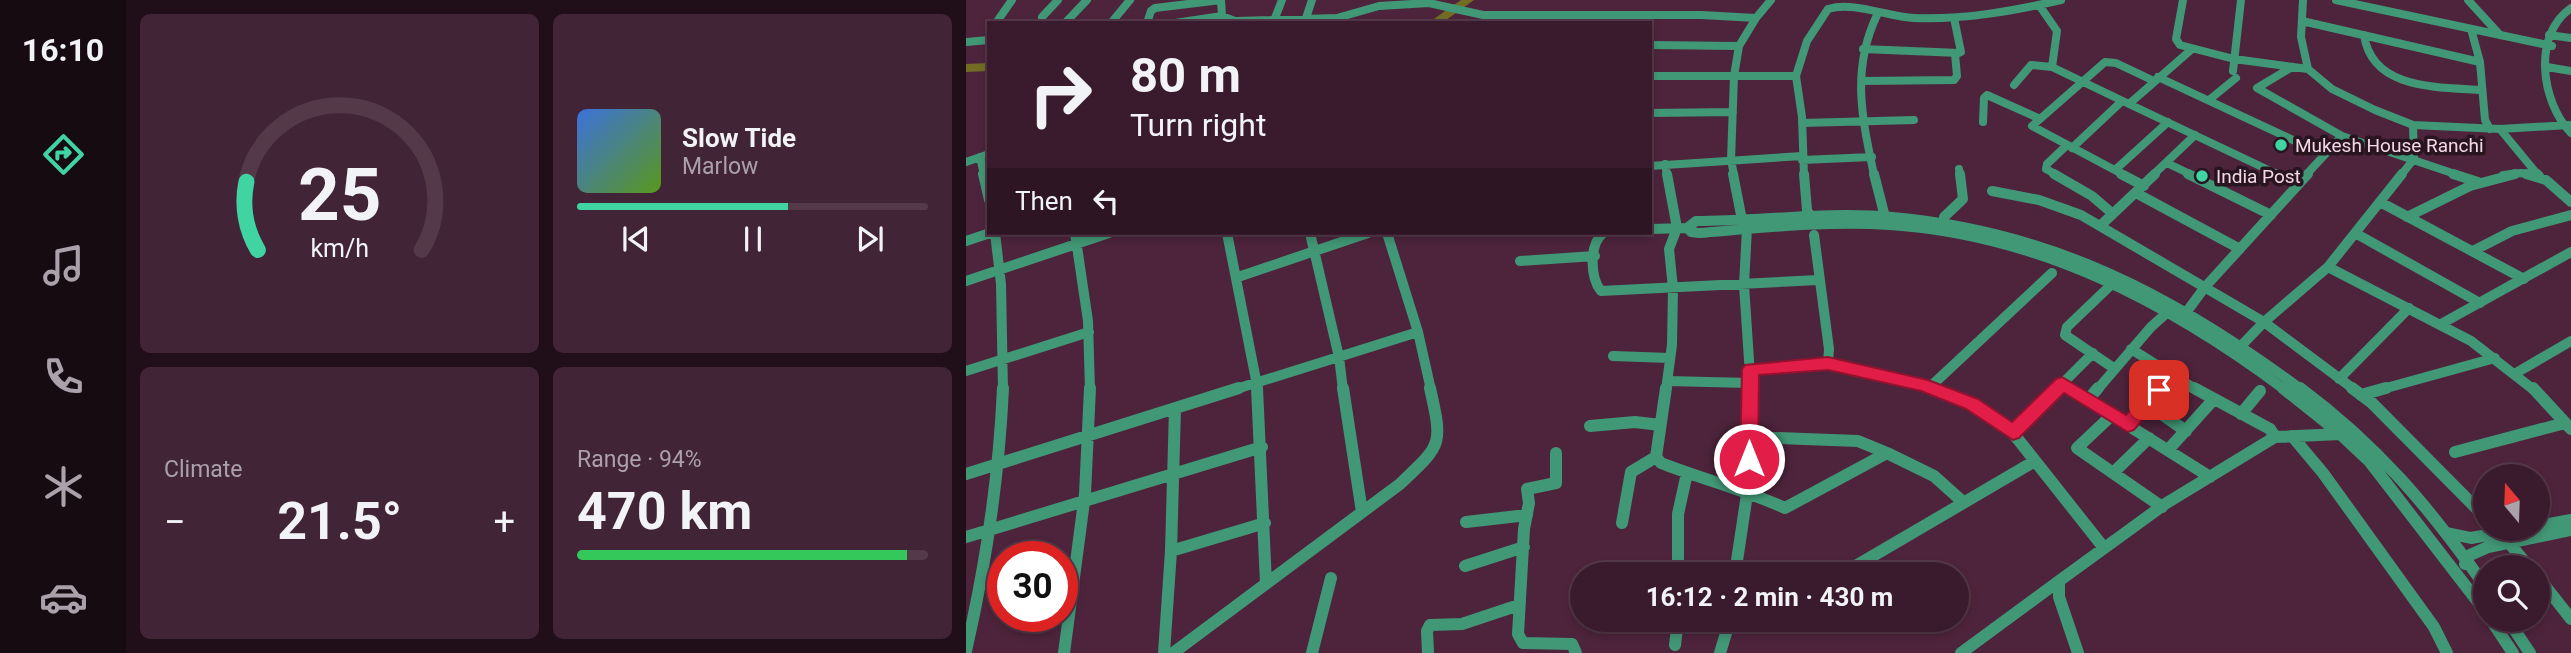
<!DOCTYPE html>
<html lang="en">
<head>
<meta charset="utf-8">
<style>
	body { margin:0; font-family:Roboto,sans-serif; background:#412435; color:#f1f3f6; height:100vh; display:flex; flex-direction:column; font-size:26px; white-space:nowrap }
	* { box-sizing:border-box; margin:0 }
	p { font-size:23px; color:#aba1aa }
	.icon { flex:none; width:38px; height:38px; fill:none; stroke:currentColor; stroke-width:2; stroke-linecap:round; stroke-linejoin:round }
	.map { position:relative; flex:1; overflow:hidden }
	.drawer { display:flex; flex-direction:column; gap:14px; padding:14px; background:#200f19; width:840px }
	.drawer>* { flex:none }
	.guide { position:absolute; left:21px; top:21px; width:665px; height:214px; border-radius:0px; box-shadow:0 4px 10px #0003,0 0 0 2px #543949; background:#3a1b2d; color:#f1f3f6; overflow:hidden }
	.needle { width:46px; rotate:341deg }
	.tools { position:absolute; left:1507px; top:464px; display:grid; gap:14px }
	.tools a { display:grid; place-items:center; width:77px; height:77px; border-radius:50%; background:#3a1b2d; box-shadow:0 4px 10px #0003,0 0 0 2px #543949; font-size:35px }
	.speed { position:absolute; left:21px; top:541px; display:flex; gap:14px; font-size:35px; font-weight:700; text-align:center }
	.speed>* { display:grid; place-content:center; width:91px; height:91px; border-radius:50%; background:#3a1b2d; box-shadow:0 4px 10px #0003,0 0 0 2px #543949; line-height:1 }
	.speed .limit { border:10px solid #d22; background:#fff; color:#111 }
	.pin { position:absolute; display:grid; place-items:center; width:60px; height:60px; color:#fff; margin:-30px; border-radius:14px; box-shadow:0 4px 10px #0006 }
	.me { position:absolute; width:77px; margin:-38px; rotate:0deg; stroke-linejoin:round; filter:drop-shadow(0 0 5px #0008) }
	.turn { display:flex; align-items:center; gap:24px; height:147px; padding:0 28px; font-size:32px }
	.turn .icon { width:91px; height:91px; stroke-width:2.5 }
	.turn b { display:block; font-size:49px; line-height:60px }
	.then { display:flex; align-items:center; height:66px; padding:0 28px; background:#0003; gap:14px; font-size:26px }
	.big { font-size:52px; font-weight:700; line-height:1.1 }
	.drawer .card { flex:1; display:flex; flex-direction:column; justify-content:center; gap:10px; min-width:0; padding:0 24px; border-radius:10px; background:#412435 }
	.drawer .dial { align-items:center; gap:0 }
	.dial svg { height:182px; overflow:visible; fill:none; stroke:#543949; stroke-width:7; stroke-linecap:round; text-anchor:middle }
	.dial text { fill:#f1f3f6; stroke:none }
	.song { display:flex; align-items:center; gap:21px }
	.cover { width:84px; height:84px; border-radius:10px; background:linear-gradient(135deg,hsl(220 70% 55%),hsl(90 70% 35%)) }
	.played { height:7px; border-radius:4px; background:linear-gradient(90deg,#40d4a2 60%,#543949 60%) }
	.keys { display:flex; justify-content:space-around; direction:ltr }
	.heat { display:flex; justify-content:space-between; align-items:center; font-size:38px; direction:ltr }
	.charge { height:10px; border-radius:5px; background:linear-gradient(90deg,#34c759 94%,#543949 0) }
	.drawer .tiles { flex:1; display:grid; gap:14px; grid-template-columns:repeat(2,1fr) }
	.trip { position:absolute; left:604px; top:562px; width:399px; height:70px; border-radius:35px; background:#3a1b2d; box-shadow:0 4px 10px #0003,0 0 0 2px #543949; font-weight:700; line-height:70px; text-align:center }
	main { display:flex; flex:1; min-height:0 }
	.dock { display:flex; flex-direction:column; width:126px; justify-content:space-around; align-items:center; background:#170b12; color:#aba1aa }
	.dock .icon { width:49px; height:49px }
	.dock .on { color:#40d4a2 }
	.dock b { font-size:32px; color:#f1f3f6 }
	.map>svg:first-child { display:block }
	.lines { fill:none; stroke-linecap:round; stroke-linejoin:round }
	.river { fill:#726d23; fill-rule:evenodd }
	.minor-far2 { stroke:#419877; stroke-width:8 }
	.minor-far1 { stroke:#419877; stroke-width:10 }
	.minor { stroke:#419877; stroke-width:12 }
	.route { fill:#e11d48; stroke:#92132f; stroke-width:2 }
	.poi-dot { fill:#40d4a2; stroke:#281520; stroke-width:2.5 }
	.labels { text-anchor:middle; stroke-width:7; stroke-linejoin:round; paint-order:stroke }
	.poi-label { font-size:19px; fill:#f3d7e5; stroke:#281520; text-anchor:start }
</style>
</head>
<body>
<main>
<nav class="dock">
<b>16:10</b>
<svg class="icon on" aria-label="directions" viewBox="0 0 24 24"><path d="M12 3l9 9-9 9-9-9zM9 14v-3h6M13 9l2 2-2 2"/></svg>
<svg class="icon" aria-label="music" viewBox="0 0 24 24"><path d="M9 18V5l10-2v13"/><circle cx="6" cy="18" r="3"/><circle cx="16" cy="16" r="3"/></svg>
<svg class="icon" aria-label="phone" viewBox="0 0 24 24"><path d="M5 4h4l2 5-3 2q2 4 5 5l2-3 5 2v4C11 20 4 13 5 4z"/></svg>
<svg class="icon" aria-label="climate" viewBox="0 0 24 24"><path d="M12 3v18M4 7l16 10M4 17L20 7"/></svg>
<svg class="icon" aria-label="car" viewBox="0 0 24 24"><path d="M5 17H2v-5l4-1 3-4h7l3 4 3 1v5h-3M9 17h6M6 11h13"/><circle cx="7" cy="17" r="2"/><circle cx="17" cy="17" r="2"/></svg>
</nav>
<section class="drawer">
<div class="tiles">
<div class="card dial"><svg viewBox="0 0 100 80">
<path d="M14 69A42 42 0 1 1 86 69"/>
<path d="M14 69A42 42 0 0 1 9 39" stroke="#40d4a2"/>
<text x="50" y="56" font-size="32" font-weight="700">25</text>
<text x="50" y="72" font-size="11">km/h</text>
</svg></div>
<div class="card">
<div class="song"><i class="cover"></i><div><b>Slow Tide</b><p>Marlow</p></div></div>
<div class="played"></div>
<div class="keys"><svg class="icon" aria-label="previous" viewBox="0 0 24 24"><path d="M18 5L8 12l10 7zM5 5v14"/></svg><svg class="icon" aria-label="pause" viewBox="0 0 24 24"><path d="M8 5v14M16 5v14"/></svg><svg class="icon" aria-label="next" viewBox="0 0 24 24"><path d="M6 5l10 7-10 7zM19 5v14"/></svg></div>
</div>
<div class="card"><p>Climate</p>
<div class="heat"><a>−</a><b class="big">21.5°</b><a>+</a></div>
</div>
<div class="card"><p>Range · 94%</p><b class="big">470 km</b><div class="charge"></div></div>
</div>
</section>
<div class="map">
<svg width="1605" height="653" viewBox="0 0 1605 653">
	<rect width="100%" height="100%" fill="#4e243c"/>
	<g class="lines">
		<path class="river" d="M 495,0 L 508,0 L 476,23 L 462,23 Z
			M 23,63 L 23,71 L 0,72 L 0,64 Z"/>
		<path class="minor-far2" d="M 255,0 L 256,16 L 269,21 L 371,18 L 413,6 L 463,3 L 517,15 L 735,15 L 790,18 L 773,46 L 768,76 L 830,76
			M 1217,0 L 1210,39 L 1214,45 L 1268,59 L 1342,69
			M 1337,0 L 1335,37 L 1342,69 L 1366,89 L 1409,110 L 1447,125 L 1534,129 L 1603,125
			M 1370,0 L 1586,46
			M 1502,0 L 1534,35
			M 1073,5 L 1091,31 L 1086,67 L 1163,104
			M 1605,8 C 1566,35 1575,102 1605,133
			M 76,17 L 92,0
			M 309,18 L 316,0
			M 340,18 L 346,0
			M 790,18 L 805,0
			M 1336,21 L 1514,62
			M 30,23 L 46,0
			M 99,23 L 121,0
			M 145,23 L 164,0
			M 181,23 L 185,11 L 189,8 L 255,0
			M 209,23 L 256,16
			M 1505,29 L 1514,62 L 1519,120 L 1524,129
			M 1398,35 C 1406,90 1472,87 1516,90
			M 1583,35 L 1605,38
			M 0,42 L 23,40
			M 684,45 L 773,46
			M 897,49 L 993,53 L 995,52 L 988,18
			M 1226,49 L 1163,104 L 1313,175
			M 1326,67 L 1291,88 L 1376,136
			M 1581,67 L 1605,71
			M 1267,71 L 1275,0
			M 684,76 L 768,76 L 765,160 L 768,175
			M 1192,77 L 1357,154
			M 896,81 L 988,80 L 991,76 L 989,54
			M 1048,85 L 1065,65 L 1086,67
			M 1243,100 L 1270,78
			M 684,113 L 767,112
			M 1017,122 L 1018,98 L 1021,95 L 1072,118
			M 836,123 L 948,120
			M 1534,129 L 1572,175
			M 1106,148 L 1156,101
			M 14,157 L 18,175
			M 836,160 L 906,157
			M 0,162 L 23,154
			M 1201,163 L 1226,175
			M 699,164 L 701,175
			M 684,166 L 836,156
			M 993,169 L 994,175
			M 1149,170 L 1202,122
			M 838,175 L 836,117 L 830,76 L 841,41 L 862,9 C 888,1 922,17 948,18 C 998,20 1047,11 1095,0
			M 908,175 C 896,118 885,70 911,15
			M 1091,175 L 1080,169 L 1081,164 L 1101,145
			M 1158,175 L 1066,126 L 1139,62 L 1150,63 L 1188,81
			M 1187,175 L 1229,135
			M 1340,175 L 1376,136 L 1492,175
			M 1435,175 L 1448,159 L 1447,125
			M 1537,175 L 1555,173 L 1571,175"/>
		<path class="minor-far1" d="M 17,174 L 23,200
			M 767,174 L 776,220
			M 838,174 L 841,210 L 847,222
			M 908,174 L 919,217
			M 1088,174 L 1126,196 L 1147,214
			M 1155,174 L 1178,186
			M 1222,174 L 1305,215
			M 1309,174 L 1331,184
			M 1487,174 L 1512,182
			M 1560,174 L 1580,180 L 1605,202
			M 1571,174 L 1573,176
			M 1026,191 L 1073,200 L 1115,215 L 1298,322 L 1389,390
			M 1170,193 L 1274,249
			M 1414,202 L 1558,279
			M 1441,217 L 1504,186 L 1549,174
			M 978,224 L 978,217 L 997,199 L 994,174
			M 1134,226 L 1189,174
			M 721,228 L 730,221 C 795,221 861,211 926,217 C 1086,231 1210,296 1336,390
			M 781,228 L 778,285 L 785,390
			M 684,229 L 721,228 L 725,232 L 733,233 C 796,228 860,221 924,225 C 1073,235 1201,302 1319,390
			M 29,233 L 35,284 L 37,390
			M 109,233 L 122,321 L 124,390
			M 261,233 L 292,390
			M 344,233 L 373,357 L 377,390
			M 421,233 L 452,332 L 465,390
			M 637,233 C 623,245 624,277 635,291 L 852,280
			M 1389,233 L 1514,303
			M 848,235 L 863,349 L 862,363
			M 0,241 L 24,233
			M 1507,251 L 1546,231 L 1605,215
			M 554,261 L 629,256
			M 1362,267 L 1505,341 L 1568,390
			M 272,277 L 402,233
			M 0,281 L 143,233
			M 1147,283 L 1101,327 L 1099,335 L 1149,369
			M 1222,310 L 1239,287 L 1342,174
			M 1475,324 L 1605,252
			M 1274,347 L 1298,322 L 1362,267 L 1436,174
			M 1165,349 L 1231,390
			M 647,356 L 704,358
			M 785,369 L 862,363 L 956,384 L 971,390
			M 0,371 L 123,332
			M 1550,373 L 1605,341
			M 1373,379 L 1443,308
			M 701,381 L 783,383
			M 1096,384 L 1106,390
			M 964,387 L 1086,273
			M 267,390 L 452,332
			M 700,390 L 706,345 L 707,288 L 703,249 L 711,228 L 701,174
			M 1090,390 L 1127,353
			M 1131,390 L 1185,327 L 1204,310
			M 1193,390 L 1205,376
			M 1413,390 L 1529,358"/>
		<path class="minor" d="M 291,388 L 300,584
			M 377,388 L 396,512
			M 700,388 L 690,457 L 695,463 C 736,479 779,490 819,508 L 921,453 L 968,476 L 997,502
			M 967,388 L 1006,404 L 1047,433 L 1138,548
			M 1103,388 L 1244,477
			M 1228,388 L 1304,429 L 1309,437
			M 1317,388 L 1371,431 L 1404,462 L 1519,611
			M 1334,388 C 1412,446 1463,507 1519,586
			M 1386,388 L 1406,403 L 1519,517
			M 1567,388 L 1605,429
			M 1395,395 L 1420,388
			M 1122,400 L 1132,388
			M 1181,404 L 1220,431
			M 1275,414 L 1294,391
			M 1146,415 L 1111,448 L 1196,507
			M 1162,425 L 1194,388
			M 624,426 L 669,422 L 694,425
			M 1047,433 L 1092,388
			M 1326,436 L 1357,473 L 1468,627 L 1481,653
			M 783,437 L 892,441 L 921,453
			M 1202,450 L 1248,399
			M 1489,452 L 1599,423
			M 590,453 L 590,483 L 561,489 L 563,503 L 558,529 L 552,634 L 557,643 L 606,644 L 610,653
			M 1147,473 L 1183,438
			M 0,474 L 273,388
			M 500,522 L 561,515
			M 656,523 L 665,472 L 690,457
			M 1572,526 L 1605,520
			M 1481,533 L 1505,538 L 1560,528
			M 0,537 L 296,447
			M 1539,538 L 1563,567
			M 205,551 L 299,523
			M 1499,564 L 1504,555 L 1522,547 L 1605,530
			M 499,566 L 558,547
			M 712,574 L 712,514 L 721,473
			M 769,574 L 783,481 L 785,388
			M 876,574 L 1069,461
			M 1572,577 L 1605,619
			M 1525,620 L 1547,653
			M 1542,620 L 1564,653
			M 709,645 L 712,620
			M 0,651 C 20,564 33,477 37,388
			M 98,653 L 119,494 L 124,388
			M 198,653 L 205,551 L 209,409
			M 207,653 L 434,484 C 476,444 477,446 464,388
			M 346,653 L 365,578
			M 462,653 L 461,631 L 464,625 L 496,624 L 553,605
			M 754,653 L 764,620
			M 995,653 L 1093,581
			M 1112,653 L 1093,597 L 1093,581 L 1199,504 L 1309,437 L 1375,434"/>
	</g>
	<path class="route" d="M 862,357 L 962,380 L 1012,399 L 1046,422 L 1090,379 L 1096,377 L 1160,415 L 1187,385 L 1199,385 L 1201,390 L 1168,430 L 1162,432 L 1098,393 L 1053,438 L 1047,440 L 1000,409 L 955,391 L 862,370 L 793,375 L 792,459 L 789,464 L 783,466 L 776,464 L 774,459 L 776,369 L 779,365 Z"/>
	<g class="poi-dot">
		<circle cx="1315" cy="145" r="7"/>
		<circle cx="1236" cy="176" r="7"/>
	</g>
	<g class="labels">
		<g class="poi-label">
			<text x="1329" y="152">Mukesh House Ranchi</text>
			<text x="1250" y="183">India Post</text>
		</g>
	</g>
</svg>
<div class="tools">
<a><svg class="needle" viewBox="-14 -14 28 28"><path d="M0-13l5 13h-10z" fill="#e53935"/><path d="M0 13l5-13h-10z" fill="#aba1aa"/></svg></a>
<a><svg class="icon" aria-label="search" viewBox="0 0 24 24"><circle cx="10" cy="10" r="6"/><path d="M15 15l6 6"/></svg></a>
</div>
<div class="speed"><div class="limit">30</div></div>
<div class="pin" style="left:1193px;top:390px;background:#d93025"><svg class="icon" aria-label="arrive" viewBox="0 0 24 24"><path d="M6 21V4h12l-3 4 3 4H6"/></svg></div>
<svg class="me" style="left:783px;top:459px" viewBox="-20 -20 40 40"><circle r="17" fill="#e11d48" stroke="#fff" stroke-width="3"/><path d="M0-11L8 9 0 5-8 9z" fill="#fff"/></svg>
<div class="trip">16:12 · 2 min · 430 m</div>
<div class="guide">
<div class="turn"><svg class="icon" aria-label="right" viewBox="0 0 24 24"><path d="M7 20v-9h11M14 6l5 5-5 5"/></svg><div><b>80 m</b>Turn right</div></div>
<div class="then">Then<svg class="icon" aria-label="left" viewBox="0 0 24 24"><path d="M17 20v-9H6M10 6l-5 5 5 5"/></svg></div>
</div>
</div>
</main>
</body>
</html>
